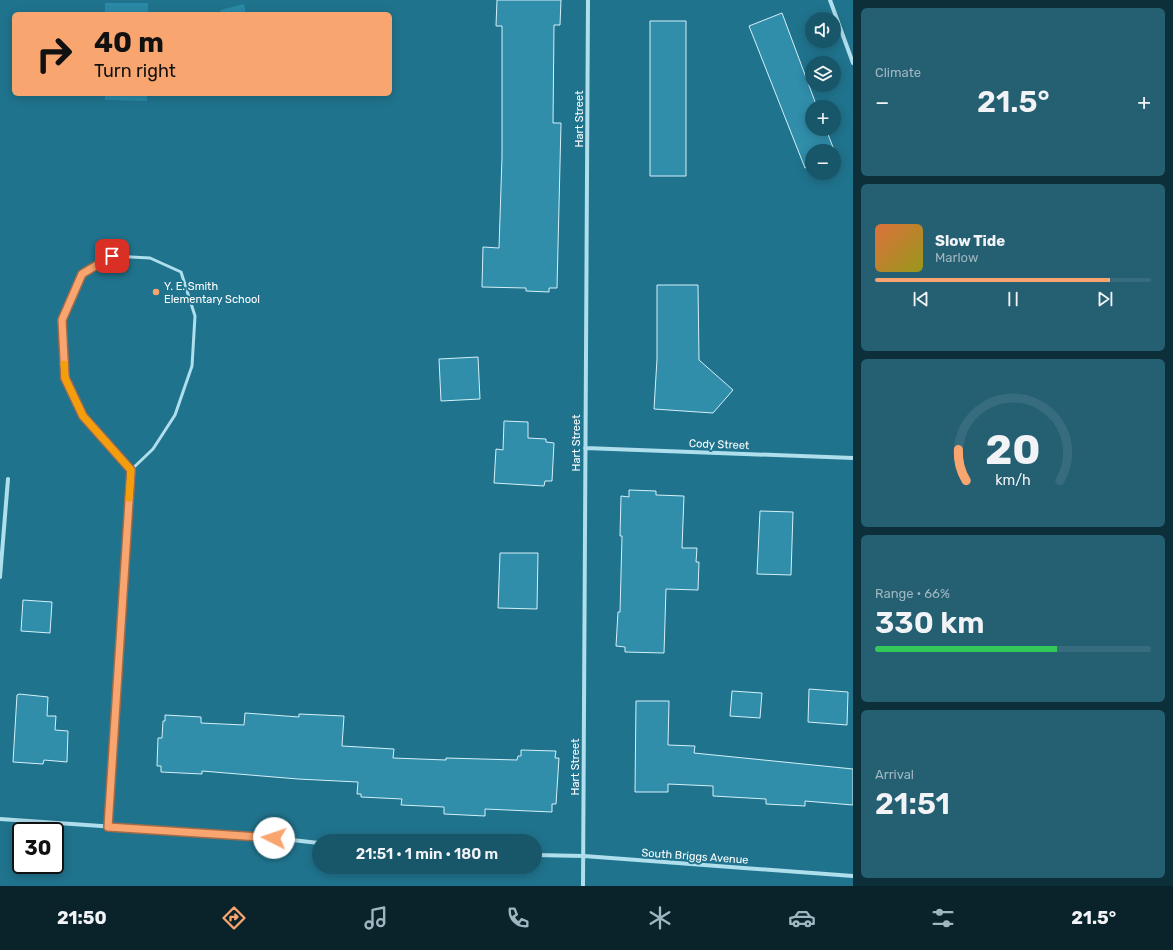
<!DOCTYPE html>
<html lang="en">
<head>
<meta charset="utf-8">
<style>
	body { margin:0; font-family:Rubik,sans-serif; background:#255f72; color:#f1f3f6; height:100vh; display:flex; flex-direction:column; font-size:15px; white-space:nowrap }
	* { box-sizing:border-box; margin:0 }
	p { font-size:13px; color:#9fb7c1 }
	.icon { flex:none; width:22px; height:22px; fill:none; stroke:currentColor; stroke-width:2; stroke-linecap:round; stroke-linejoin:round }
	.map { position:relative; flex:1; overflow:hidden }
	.drawer { display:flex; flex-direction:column; gap:8px; padding:8px; background:#0d2f3a; width:320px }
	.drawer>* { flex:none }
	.guide { position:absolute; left:12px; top:12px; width:380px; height:84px; border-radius:6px; box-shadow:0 2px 10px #0003; background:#f9a56f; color:#111; overflow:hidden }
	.controls { position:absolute; left:805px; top:12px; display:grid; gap:8px }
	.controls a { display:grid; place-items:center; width:36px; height:36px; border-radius:50%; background:#18566a; box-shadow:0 2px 10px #0003; font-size:20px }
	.speed { position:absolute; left:12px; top:822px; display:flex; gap:8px; font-size:20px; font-weight:700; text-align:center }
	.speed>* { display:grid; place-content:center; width:52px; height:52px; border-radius:50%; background:#18566a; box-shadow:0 2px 10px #0003; line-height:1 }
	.speed .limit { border:2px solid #111; border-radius:6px; background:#fff; color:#111 }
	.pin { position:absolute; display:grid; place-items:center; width:34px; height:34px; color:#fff; margin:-17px; border-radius:8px; box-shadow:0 2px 6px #0006 }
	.me { position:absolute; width:44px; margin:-22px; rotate:274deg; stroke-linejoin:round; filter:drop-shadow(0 0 3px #0008) }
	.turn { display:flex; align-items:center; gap:14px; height:84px; padding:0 16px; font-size:18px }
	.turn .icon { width:52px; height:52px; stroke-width:2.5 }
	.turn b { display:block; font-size:28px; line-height:34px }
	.big { font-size:30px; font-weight:600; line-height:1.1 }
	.drawer .widget { flex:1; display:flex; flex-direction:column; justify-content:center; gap:6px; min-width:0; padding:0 14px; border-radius:6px; background:#255f72 }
	.drawer .dial { align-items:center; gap:0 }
	.dial svg { height:104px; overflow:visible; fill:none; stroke:#366c7e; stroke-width:7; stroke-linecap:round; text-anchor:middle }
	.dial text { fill:#f1f3f6; stroke:none }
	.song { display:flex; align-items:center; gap:12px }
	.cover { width:48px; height:48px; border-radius:6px; background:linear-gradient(135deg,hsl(20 70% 55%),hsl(60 70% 35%)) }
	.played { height:4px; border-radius:2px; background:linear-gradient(90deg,#f9a56f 85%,#366c7e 85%) }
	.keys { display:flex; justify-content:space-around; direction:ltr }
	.heat { display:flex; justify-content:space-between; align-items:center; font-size:22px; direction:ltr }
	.charge { height:6px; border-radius:3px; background:linear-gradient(90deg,#34c759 66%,#366c7e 0) }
	.trip { position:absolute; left:312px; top:834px; width:230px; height:40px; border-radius:20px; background:#18566a; box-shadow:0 2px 10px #0003; font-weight:600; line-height:40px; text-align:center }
	.menu { display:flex; height:64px; justify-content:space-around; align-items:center; background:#0a222a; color:#9fb7c1 }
	.menu .icon { width:28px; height:28px }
	.menu .on { color:#f9a56f }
	.menu b { font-size:18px; color:#f1f3f6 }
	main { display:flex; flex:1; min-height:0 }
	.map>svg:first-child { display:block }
	.green { fill:#2a89a6 }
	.building { fill:#308eab; stroke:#d4f0f9 }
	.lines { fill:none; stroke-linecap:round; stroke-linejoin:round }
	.lane { stroke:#afdeec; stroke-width:3 }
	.street { stroke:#afdeec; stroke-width:4 }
	.route-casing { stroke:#a26b48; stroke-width:10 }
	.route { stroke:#f9a56f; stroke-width:7 }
	.slow { stroke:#f59e0b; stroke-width:7 }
	.poi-dot { fill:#f9a56f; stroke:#20738d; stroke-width:1.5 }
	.labels { text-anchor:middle; stroke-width:4; stroke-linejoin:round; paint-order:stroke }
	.street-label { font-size:11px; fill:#fff; stroke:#20738d }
	.poi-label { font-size:11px; fill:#fff; stroke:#20738d; text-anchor:start }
</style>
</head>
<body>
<main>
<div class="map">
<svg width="853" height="886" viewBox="0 0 853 886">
	<rect width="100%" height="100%" fill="#20738d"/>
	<path class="green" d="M 105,3 L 148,3 L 148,14 L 105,14 Z
		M 244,4 L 246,14 L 221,14 L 220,10 Z
		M 105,94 L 147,94 L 147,101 L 105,100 Z"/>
	<path class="building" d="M 497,0 L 561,0 L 560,25 L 554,25 L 553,123 L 561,123 L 557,288 L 549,288 L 549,292 L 526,291 L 526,288 L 482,287 L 483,247 L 499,248 L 502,157 L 502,26 L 496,26 Z
		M 782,13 L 817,107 L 812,107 L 812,129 L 826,129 L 836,155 L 834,156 L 834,151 L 812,151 L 812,165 L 805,168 L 749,26 Z
		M 650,21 L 686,21 L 686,176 L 650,176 Z
		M 657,285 L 698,285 L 699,360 L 733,390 L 713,413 L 654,409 L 657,359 Z
		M 478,357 L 480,399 L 441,401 L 439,359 Z
		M 504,421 L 528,422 L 528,438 L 546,439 L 546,442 L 554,443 L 552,481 L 545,481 L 544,486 L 494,483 L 496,449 L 503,450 Z
		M 629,490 L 656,491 L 656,495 L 684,496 L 682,548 L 697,548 L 696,562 L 699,562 L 698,590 L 666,589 L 664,653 L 625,652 L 625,647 L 616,646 L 618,612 L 620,612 L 622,536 L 620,536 L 621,496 L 629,497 Z
		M 760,511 L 793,512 L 791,575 L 757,574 Z
		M 500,553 L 538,553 L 537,609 L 498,608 Z
		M 23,600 L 52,602 L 50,633 L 21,631 Z
		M 809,689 L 848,692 L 847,725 L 808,722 Z
		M 732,691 L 762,693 L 760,718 L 730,716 Z
		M 19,694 L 48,697 L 47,716 L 56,716 L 55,730 L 68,731 L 67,762 L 44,760 L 43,764 L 13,762 L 17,695 Z
		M 636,701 L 669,701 L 668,745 L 695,746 L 694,753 L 853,769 L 853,805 L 805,801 L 805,806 L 766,804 L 766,799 L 713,796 L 713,786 L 668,784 L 668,792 L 635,792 Z
		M 245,713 L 299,717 L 299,714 L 344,716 L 342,746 L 394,749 L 393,758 L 446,760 L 446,758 L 517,760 L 518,756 L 521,756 L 521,750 L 556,751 L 555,758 L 559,758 L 556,804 L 552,804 L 552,812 L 485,809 L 485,816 L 444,814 L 444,807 L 401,805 L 402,799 L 361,797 L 361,794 L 357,794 L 358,782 L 298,779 L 202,771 L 202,774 L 161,772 L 161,766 L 157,766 L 158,738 L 162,738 L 163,721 L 165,721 L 165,715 L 201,717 L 201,723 L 244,725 Z"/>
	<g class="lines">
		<path class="lane" d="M 108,827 L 131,470 L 153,449 L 175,415 L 192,366 L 195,316 L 181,272 L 150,258 L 112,256 L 82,274 L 62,320 L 65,378 L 83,416 L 131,470"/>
		<path class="street" d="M 830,0 L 853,63
			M 585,448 L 853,458
			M 0,577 L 8,479
			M 0,819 L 274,838 L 319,843
			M 535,855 L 584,856 L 853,876
			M 583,886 L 588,0"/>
	</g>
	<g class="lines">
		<defs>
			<path id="route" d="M 112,256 L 82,274 L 62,320 L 65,378 L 83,416 L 131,470 L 108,827 L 274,838"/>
		</defs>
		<use href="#route" class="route-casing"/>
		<use href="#route" class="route"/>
		<path class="slow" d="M 64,364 L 65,378 L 83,416 L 131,470 L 129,498"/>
	</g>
	<circle class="poi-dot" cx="156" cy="292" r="4"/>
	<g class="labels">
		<g class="street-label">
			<text transform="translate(579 119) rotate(-90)" y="4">Hart Street</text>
			<text transform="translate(576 443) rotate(-90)" y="4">Hart Street</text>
			<text transform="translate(719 444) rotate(2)" y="4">Cody Street</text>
			<text transform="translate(575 767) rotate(-90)" y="4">Hart Street</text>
			<text transform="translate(695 856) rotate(4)" y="4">South Briggs Avenue</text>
		</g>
		<g class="poi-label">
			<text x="164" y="290">Y. E. Smith<tspan x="164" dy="13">Elementary School</tspan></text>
		</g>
	</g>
</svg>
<div class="controls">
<a><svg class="icon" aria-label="sound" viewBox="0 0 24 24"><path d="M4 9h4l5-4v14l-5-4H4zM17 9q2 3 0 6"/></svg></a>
<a><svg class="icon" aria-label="layers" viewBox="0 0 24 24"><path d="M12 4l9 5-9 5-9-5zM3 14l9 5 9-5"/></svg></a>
<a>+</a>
<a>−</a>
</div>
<div class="speed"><div class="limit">30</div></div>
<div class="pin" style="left:112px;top:256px;background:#d93025"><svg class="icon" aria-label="arrive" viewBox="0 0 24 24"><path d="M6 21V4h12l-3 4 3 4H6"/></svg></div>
<svg class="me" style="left:274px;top:838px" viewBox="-20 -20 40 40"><circle r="19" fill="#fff"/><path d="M0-13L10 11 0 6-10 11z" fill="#f9a56f"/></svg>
<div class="trip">21:51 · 1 min · 180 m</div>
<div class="guide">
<div class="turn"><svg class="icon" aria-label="right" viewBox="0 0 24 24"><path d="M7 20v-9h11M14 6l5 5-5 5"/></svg><div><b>40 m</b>Turn right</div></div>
</div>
</div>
<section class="drawer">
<div class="widget"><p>Climate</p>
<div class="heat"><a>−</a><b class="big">21.5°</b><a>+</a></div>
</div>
<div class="widget">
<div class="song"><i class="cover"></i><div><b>Slow Tide</b><p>Marlow</p></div></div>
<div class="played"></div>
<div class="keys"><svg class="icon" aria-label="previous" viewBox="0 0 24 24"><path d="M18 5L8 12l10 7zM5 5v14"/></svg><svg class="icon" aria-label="pause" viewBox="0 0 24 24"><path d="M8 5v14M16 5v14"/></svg><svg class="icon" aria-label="next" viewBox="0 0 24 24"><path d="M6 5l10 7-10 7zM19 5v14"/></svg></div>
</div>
<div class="widget dial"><svg viewBox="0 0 100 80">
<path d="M14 69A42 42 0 1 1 86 69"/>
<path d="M14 69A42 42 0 0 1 8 45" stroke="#f9a56f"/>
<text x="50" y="56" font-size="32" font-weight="700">20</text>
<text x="50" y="72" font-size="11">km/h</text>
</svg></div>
<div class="widget"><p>Range · 66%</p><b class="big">330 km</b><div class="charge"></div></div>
<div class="widget"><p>Arrival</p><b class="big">21:51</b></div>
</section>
</main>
<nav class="menu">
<b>21:50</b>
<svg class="icon on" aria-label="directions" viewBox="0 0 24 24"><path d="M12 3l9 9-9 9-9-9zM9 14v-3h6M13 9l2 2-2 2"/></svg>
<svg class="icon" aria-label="music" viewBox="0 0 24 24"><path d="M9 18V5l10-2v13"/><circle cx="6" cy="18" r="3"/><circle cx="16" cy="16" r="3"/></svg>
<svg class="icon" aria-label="phone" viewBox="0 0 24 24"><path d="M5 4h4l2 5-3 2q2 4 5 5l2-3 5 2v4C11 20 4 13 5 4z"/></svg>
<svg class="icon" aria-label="climate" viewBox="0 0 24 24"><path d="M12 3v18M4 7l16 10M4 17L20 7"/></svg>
<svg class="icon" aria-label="car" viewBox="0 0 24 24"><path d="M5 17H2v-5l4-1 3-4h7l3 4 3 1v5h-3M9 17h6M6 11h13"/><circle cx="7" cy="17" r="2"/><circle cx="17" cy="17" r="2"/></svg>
<svg class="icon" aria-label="filters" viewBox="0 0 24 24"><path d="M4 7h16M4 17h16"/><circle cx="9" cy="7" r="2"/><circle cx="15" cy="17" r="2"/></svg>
<b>21.5°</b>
</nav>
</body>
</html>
